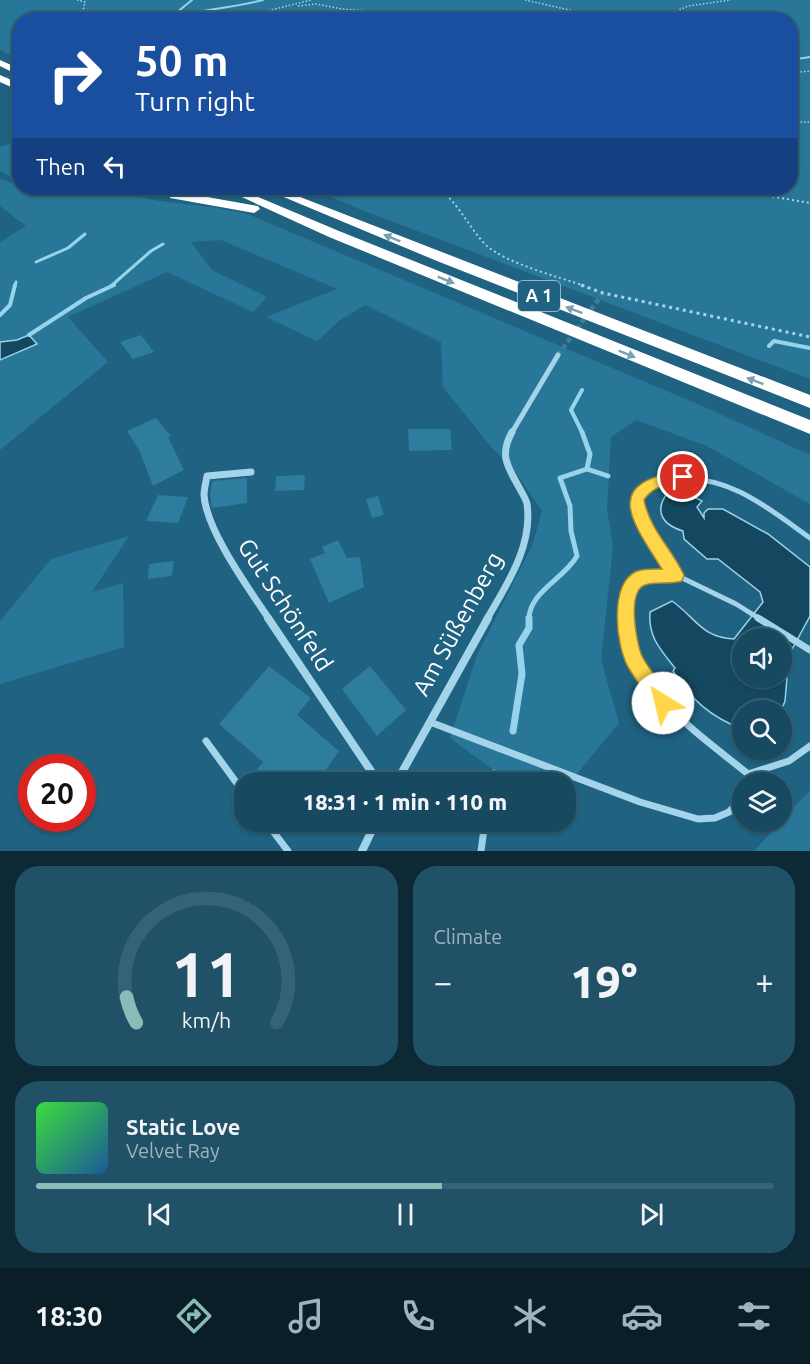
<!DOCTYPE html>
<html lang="en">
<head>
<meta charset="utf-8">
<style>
	body { margin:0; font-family:Ubuntu,sans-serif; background:#205167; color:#f1f3f6; height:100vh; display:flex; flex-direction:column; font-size:22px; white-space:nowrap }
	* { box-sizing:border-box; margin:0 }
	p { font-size:20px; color:#9eb3bd }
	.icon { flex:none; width:33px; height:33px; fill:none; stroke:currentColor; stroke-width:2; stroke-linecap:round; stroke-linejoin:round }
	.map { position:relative; height:851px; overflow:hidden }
	.drawer { display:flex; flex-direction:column; gap:15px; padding:15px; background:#0d2935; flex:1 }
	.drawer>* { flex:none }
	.hud { position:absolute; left:12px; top:12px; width:786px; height:183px; border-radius:24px; box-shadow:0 2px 4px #0004,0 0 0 2px #366276; background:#1a4fa0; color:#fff; overflow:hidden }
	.controls { position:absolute; left:732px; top:628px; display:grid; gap:12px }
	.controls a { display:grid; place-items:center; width:60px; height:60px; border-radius:50%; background:#174a61; box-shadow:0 2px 4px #0004,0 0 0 2px #366276; font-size:30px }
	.speed { position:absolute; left:18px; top:754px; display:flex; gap:12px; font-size:30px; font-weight:700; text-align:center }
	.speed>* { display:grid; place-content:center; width:78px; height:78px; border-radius:50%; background:#174a61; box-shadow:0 2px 4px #0004,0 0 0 2px #366276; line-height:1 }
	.speed .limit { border:9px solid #d22; background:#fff; color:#111 }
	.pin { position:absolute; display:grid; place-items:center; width:51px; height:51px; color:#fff; margin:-26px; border:3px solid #fff; border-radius:50%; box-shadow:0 2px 6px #0007 }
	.me { position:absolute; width:66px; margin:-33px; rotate:324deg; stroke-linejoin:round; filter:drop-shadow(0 0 4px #0008) }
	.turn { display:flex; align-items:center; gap:21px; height:126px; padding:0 24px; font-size:27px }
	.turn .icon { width:78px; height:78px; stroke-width:2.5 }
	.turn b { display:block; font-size:42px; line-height:51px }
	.then { display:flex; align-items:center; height:57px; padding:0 24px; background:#0003; gap:12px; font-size:22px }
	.big { font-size:45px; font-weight:800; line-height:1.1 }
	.drawer .tile { flex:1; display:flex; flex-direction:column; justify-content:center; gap:9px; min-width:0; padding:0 21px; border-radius:24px; background:#205167 }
	.drawer .dial { align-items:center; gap:0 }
	.dial svg { height:156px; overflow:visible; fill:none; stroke:#366276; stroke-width:7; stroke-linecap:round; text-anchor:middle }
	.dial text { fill:#f1f3f6; stroke:none }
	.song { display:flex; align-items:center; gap:18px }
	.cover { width:72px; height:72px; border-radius:9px; background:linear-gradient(135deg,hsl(120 70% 55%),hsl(210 70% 35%)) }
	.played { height:6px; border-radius:3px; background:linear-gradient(90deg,#8bbbb9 55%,#366276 55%) }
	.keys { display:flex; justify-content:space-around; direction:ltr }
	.heat { display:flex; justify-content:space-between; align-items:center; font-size:33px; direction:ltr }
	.drawer .tiles { flex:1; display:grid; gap:15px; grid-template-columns:1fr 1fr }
	.tile:last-child { grid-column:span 2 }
	.trip { position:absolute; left:234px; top:772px; width:342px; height:60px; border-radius:24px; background:#174a61; box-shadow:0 2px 4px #0004,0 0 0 2px #366276; font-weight:800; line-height:60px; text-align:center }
	.tabs { display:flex; height:96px; justify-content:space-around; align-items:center; background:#091e27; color:#9eb3bd }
	.tabs .icon { width:42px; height:42px }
	.tabs .current { color:#8bbbb9 }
	.tabs b { font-size:27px; color:#f1f3f6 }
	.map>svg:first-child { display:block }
	.green { fill:#287799 }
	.water { fill:#154860; stroke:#97d3ea; stroke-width:1.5; fill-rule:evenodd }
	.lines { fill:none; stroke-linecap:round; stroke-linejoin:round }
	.stream-far4 { stroke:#97d3ea; stroke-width:2 }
	.stream-far3 { stroke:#97d3ea; stroke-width:3 }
	.stream-far2 { stroke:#97d3ea; stroke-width:4 }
	.stream-far1 { stroke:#97d3ea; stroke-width:5 }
	.stream { stroke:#97d3ea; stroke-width:7 }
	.building { fill:#2e7c9e }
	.minor-tunnel-far1 { stroke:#417a94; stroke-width:4; stroke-dasharray:4 1.5; stroke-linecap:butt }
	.minor-tunnel { stroke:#417a94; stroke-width:5; stroke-dasharray:5 3; stroke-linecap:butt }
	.path-far2 { stroke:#a4d4e9; stroke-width:1.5; stroke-dasharray:1.5 2; stroke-linecap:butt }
	.path-far1 { stroke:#a4d4e9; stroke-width:2; stroke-dasharray:2 3; stroke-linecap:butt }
	.path { stroke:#a4d4e9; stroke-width:3; stroke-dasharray:3 4; stroke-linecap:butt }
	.service-far2 { stroke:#a4d4e9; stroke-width:3 }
	.service-far1 { stroke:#a4d4e9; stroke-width:5 }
	.service { stroke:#a4d4e9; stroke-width:7 }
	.minor-far2 { stroke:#a4d4e9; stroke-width:5 }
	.minor-far1 { stroke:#a4d4e9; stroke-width:7 }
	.minor { stroke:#a4d4e9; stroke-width:8 }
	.motorway { fill:#fff; fill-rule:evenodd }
	.oneway { fill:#79a1b3 }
	.route { fill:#ffd54a; stroke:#a68a30; stroke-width:1.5 }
	.labels { text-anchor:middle; stroke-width:6; stroke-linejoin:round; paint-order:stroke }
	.shield { fill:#1f6281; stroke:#bcd0d9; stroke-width:1.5 }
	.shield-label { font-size:18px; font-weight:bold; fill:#fff }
	.near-street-label { font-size:24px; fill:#fff; stroke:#1f6281 }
</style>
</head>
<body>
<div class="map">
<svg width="810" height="851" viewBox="0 0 810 851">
	<rect width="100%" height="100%" fill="#1f6281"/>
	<path class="green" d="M 0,0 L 810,0 L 810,379 L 359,209 L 310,188 L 790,188 L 790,20 L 20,20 L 19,60 L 0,50 Z
		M 9,144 L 13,155 L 19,159 L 19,181 L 0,171 L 0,147 Z
		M 0,179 L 19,185 L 20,188 L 39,192 L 33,188 L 65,188 L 54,192 C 75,189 99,186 119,190 C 131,192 141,198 154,200 C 186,205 219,206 250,215 L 700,405 L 810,455 L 810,504 L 707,446 L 636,420 L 611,437 L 607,508 L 613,547 L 601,660 L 619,723 L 566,787 L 566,783 L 511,783 L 450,738 L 477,655 L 532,546 L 542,511 L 513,469 L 491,447 L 443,387 L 441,342 L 365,305 L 339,321 L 317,341 L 266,317 L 337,289 L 221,240 L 191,242 L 212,270 L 267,297 L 253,312 L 167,272 L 68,317 L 108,362 L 0,450 L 0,242 L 26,226 L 0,206 Z
		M 129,536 L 92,592 L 123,583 L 124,647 L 0,684 L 0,621 L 51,559 Z
		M 810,790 L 810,851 L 754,851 Z"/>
	<path class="water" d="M 29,335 L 37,344 L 0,360 L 0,342 L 17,340 Z
		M 669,491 L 696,498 L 702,501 L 697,507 L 704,518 L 704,513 L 708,509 L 723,509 L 768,534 L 810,567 L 810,616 L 789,655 L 785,701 L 781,711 L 742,711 L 742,729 C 711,717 691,700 673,671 L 675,668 C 660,649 648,637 650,612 L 672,601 C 696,618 702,638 734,639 L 763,602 L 760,592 L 718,559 L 707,559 L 684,539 L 683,531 C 660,524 654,509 669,491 ZM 742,639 L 782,639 L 782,678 L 742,678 Z"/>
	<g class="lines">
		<path class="stream-far4" d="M 176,13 L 192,0
			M 158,20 C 193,10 228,9 263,0
			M 790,60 L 810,57"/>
		<path class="stream-far3" d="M 36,262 L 68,248 L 85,234
			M 15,286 L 16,282
			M 111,286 L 151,251 L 163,244"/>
		<path class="stream-far2" d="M 0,315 L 10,305 L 15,285
			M 29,335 L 86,298 L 114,285
			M 769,346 L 774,341 L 810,348
			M 582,390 L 571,410 L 583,434"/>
		<path class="stream-far1" d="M 587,469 L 608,476
			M 529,619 C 529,592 565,578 577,556 L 571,531 L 570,506 L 560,478 L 587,469 L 590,454 L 582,432"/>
		<path class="stream" d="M 513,731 L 522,674 L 519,645 L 529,628 L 529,618
			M 490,783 L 494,773
			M 481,851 L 485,822"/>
	</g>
	<path class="building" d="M 141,335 L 154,352 L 133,359 L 120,342 Z
		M 156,418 L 171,436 L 168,437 L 184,470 L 153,486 L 139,450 L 127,431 Z
		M 408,429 L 450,429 L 452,450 L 409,451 Z
		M 305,475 L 304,490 L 275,491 L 276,476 Z
		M 247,478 L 247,503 L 212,508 L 210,495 L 212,481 Z
		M 158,495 L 188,497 L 178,523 L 146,521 Z
		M 378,496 L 384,515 L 372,518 L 366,499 Z
		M 338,540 L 347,558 L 360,557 L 364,587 L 329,603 L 310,559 L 325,553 L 322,547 Z
		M 174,561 L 172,576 L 148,579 L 149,564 Z
		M 269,666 L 311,698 L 297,715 L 339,751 L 317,783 L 246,783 L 263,762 L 219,724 Z
		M 370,666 L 406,710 L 377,736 L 342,689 Z"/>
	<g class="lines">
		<path class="minor-tunnel-far1" d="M 0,81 L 20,75"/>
		<path class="minor-tunnel" d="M 558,355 L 603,293"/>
		<path class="path-far2" d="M 77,0 L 85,2 L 81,20
			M 525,0 L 583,13 L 569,20
			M 298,6 L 316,4 L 342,9 L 469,18
			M 468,19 L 514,14 L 568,20
			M 231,20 L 311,0
			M 657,20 L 688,6 L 731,0
			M 790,73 L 810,71
			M 790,122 L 810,122
			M 14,125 L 12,147 L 20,158"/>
		<path class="path-far1" d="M 69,188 L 76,188
			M 123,188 L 142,194 L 150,189
			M 438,188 C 459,203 468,227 486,245 C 505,263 559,277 585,286
			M 723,188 L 810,203"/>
		<path class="path" d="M 581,285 L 603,293 L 810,337"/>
		<path class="service-far2" d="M 158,188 L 174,195"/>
		<path class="service-far1" d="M 676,575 L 736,604 L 760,619
			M 628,619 C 624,579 641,575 676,575 C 660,551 644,528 636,499 C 645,484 659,480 676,479 C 730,475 768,508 810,538"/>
		<path class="service" d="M 628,618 C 636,695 693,729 748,774
			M 758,618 L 810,650
			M 430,722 L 640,802 L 698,819 L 715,818 L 729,812 L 742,798
			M 206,741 L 244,793
			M 748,774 L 789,761 L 810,746
			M 266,822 L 288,851"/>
		<path class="minor-far2" d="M 511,434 L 558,355"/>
		<path class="minor-far1" d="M 251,472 L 207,476 C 206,482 204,489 204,495 C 206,530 249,589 269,619
			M 487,619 C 507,584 533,546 527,504 C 526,499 523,495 521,491 C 509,468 498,457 512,432"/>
		<path class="minor" d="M 268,618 L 379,783
			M 396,783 L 488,618
			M 362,851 L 376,822"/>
		<path class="motorway" d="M 0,60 L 20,69 L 20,76 L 0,66 Z
			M 0,75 L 20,84 L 20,91 L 0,82 Z
			M 222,188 L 237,188 L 339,231 L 810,420 L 810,434 L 329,237 Z
			M 262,188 L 277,188 L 810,395 L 810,408 L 437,261 Z
			M 174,191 L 258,206 L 260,209 L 254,213 L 170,198 L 170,192 Z"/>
	</g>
	<defs><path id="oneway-solid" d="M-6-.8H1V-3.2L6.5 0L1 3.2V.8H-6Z" transform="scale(1.5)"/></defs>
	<g class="oneway">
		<use href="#oneway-solid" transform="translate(392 238) rotate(-158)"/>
		<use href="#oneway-solid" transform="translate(446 280) rotate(22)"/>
		<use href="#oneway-solid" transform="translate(574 310) rotate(-159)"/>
		<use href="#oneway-solid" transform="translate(627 354) rotate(22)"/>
		<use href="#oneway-solid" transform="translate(755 381) rotate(-159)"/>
	</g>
	<path class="route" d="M 683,471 L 688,472 L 690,477 L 688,481 C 671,486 655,483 644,500 C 650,530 672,549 684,575 L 682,581 C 670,585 656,581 645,585 C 627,591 636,642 642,656 C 650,673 666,685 673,703 L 670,709 L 663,712 L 657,709 C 647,695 637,682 628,667 C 616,645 609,586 635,572 C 642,568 654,569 662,569 C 630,519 602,482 683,471 Z"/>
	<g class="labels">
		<rect class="shield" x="518" y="281" width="42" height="30" rx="4.5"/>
		<g class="shield-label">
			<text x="539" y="302">A 1</text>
		</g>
		<g class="near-street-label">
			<text transform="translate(285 605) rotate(57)" y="8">Gut Schönfeld</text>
			<text transform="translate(458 624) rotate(-61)" y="8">Am Süßenberg</text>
		</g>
	</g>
</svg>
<div class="controls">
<a><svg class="icon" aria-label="sound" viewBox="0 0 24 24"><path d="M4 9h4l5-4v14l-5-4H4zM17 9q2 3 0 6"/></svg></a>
<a><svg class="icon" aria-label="search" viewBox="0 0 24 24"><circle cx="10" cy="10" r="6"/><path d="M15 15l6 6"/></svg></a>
<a><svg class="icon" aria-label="layers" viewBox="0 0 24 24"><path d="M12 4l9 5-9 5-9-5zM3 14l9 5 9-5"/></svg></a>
</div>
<div class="speed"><div class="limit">20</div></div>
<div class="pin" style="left:683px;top:477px;background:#d93025"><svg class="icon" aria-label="arrive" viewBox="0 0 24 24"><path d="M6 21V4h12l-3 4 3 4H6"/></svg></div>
<svg class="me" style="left:663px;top:703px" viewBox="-20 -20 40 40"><circle r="19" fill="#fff"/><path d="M0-13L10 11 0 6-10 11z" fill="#ffd54a"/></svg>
<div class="trip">18:31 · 1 min · 110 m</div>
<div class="hud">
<div class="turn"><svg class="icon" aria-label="right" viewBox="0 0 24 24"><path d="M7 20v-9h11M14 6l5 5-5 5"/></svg><div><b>50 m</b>Turn right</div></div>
<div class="then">Then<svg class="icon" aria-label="left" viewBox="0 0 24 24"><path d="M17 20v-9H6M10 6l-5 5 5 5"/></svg></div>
</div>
</div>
<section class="drawer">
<div class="tiles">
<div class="tile dial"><svg viewBox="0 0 100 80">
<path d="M14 69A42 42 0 1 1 86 69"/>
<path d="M14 69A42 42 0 0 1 9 56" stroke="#8bbbb9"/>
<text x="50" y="56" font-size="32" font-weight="700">11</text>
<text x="50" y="72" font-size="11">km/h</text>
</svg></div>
<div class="tile"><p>Climate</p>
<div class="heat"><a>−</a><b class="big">19°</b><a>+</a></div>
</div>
<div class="tile">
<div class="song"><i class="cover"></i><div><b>Static Love</b><p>Velvet Ray</p></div></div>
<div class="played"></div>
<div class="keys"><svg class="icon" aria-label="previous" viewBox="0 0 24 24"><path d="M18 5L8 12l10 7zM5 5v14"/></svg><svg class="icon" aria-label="pause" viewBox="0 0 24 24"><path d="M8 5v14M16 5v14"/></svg><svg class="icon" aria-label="next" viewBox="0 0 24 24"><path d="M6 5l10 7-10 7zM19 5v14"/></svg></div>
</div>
</div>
</section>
<nav class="tabs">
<b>18:30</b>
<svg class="icon current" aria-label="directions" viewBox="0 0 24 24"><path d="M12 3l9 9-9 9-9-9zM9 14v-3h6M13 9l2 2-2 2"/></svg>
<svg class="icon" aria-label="music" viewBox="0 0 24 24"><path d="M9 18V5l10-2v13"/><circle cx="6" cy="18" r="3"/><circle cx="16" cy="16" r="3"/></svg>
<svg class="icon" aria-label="phone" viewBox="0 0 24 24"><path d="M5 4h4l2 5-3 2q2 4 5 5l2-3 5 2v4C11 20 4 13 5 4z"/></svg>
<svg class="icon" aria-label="climate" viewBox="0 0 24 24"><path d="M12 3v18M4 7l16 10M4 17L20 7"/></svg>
<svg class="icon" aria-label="car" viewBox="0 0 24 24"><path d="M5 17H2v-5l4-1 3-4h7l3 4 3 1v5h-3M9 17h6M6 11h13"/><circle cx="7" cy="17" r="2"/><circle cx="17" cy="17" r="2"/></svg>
<svg class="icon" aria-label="filters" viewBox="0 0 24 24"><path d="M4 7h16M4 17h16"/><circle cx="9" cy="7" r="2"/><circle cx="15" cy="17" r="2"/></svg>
</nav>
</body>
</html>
